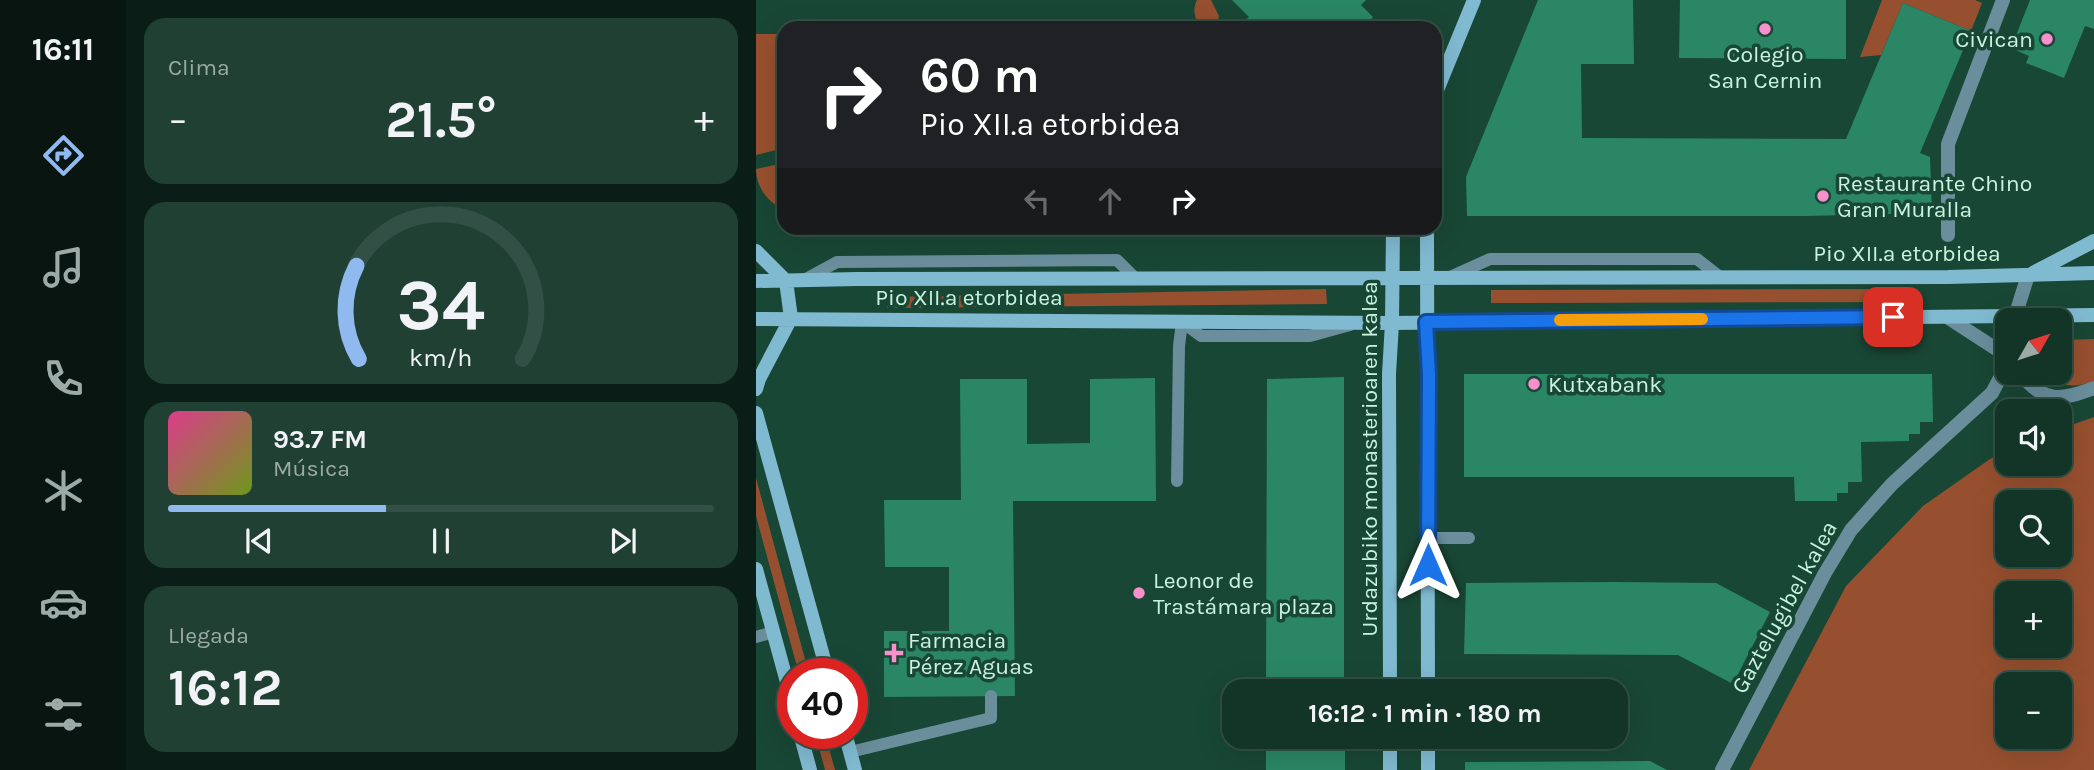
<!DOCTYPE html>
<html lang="es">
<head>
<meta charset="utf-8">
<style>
	body { margin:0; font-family:Karla,sans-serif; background:#204034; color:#f1f3f6; height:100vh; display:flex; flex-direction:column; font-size:26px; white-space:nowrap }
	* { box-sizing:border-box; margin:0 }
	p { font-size:23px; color:#9daba8 }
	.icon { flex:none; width:38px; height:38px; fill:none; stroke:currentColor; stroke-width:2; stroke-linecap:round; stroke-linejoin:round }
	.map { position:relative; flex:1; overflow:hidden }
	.details { display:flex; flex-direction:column; gap:18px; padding:18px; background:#0a1d16; width:630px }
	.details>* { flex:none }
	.top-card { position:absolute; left:21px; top:21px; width:665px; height:214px; border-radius:21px; box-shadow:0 7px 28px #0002,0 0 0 2px #325045; background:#202124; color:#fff; overflow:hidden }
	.needle { width:46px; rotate:51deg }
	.fabs { position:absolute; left:1239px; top:308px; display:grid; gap:14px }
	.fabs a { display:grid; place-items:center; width:77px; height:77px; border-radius:14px; background:#133528; box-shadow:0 7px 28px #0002,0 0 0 2px #325045; font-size:35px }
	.speed { position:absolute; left:21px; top:658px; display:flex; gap:14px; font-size:35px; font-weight:700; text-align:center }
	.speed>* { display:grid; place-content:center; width:91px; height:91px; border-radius:50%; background:#133528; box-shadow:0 7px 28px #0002,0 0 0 2px #325045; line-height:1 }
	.speed .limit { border:10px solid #d22; background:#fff; color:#111 }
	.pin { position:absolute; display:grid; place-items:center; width:60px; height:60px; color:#fff; margin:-30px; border-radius:14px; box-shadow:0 4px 10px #0006 }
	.me { position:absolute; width:77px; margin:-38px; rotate:0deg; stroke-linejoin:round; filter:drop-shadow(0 0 5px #0008) }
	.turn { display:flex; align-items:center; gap:24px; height:147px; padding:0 28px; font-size:32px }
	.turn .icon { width:91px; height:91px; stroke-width:2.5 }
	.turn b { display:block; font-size:49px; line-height:60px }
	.lanes { display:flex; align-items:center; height:66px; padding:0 28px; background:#0003; justify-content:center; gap:35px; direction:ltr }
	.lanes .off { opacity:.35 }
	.big { font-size:52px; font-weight:700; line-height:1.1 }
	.details .widget { flex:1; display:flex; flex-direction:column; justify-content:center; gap:10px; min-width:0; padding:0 24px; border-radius:21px; background:#204034 }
	.details .dial { align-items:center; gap:0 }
	.dial svg { height:182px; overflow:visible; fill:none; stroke:#325045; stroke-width:7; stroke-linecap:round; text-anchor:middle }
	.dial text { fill:#f1f3f6; stroke:none }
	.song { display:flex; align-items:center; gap:21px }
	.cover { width:84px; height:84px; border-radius:10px; background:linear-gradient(135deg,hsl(330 70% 55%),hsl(80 70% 35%)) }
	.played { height:7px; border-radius:4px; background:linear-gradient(90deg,#90b9f0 40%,#325045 40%) }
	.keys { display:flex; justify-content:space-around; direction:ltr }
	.heat { display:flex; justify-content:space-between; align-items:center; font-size:38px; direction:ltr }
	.trip { position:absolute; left:466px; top:679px; width:406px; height:70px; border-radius:21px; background:#133528; box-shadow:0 7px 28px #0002,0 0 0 2px #325045; font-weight:700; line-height:70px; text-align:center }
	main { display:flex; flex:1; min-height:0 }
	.tabs { display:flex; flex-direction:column; width:126px; justify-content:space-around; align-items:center; background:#081510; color:#9daba8 }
	.tabs .icon { width:49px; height:49px }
	.tabs .current { color:#90b9f0 }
	.tabs b { font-size:32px; color:#f1f3f6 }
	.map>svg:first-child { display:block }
	.green { fill:#97502f; fill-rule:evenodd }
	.building { fill:#2b8665 }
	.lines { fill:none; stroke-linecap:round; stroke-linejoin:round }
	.lane { stroke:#6a8e9c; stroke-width:12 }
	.street { stroke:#6a8e9c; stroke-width:14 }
	.secondary { stroke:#80bad1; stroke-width:14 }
	.route-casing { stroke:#114b97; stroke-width:18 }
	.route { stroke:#1a73e8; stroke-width:12 }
	.slow { stroke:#f59e0b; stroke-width:12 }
	.poi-dot { fill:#f790cd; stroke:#194735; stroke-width:2.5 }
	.labels { text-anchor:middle; stroke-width:7; stroke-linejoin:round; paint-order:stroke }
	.poi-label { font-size:23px; fill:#c9f3df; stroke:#194735; text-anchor:start }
	.street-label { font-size:23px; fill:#c9f3df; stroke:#194735 }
</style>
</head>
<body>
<main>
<nav class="tabs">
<b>16:11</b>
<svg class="icon current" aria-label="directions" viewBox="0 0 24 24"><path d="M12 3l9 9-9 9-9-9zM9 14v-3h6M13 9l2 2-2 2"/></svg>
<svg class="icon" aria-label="music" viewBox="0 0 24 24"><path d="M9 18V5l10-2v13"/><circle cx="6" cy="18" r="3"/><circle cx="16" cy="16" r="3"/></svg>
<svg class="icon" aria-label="phone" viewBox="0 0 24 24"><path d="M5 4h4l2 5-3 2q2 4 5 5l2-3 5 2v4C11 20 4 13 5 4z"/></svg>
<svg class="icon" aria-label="climate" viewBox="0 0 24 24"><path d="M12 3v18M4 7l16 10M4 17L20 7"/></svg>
<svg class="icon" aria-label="car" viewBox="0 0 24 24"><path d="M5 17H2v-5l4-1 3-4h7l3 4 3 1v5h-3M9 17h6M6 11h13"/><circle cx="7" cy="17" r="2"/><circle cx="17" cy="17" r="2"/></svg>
<svg class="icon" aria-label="filters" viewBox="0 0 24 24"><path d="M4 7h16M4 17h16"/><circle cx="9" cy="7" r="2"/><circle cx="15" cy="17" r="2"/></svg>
</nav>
<section class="details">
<div class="widget"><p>Clima</p>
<div class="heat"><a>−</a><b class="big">21.5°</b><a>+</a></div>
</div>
<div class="widget dial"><svg viewBox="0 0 100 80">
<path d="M14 69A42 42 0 1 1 86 69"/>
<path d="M14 69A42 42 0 0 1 13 28" stroke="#90b9f0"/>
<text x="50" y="56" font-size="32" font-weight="700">34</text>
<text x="50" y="72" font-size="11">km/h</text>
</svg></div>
<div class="widget">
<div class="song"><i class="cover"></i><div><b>93.7 FM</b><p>Música</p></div></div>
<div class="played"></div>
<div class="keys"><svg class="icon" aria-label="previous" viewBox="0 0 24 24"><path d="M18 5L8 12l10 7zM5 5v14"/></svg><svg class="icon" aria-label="pause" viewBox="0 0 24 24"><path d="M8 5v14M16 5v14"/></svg><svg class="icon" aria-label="next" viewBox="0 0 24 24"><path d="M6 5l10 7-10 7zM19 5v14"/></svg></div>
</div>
<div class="widget"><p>Llegada</p><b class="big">16:12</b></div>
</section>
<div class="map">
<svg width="1338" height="770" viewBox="0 0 1338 770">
	<rect width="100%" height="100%" fill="#194735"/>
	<path class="green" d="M 441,0 L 455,0 L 463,16 L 460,28 L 445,28 C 439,20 436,9 441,0 Z
		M 1126,0 L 1219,0 L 1226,3 L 1215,31 L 1147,3 L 1125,55 L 1104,57 Z
		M 0,34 L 23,34 L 28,148 L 0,155 Z
		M 28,163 L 28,209 C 12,204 0,186 0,169 Z
		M 570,289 L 571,304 L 131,308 L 131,297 Z
		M 1161,289 L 1160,302 L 735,303 L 735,290 Z
		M 1338,339 L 1338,381 C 1317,389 1301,386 1283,373 L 1304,373 L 1304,340 Z
		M 1338,417 L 1338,770 L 993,770 L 1090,586 L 1167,506 L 1234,459 L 1251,451 L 1251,464 L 1304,464 L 1304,429 ZM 1251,502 L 1304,502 L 1304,555 L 1251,555 ZM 1304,593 L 1304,646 L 1251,646 L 1251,593 ZM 1304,684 L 1304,737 L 1251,737 L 1251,684 Z
		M 0,478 L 53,674 L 43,674 L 0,516 Z
		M 59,733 L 69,733 L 79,770 L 69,770 Z"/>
	<path class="building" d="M 476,0 L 610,0 L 605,5 L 617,17 L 607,28 L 481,28 L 493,17 Z
		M 782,0 L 877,0 L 878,64 L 825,64 L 826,138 L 1090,139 L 1147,3 L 1215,31 L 1164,153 L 1174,157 L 1176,213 L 1049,216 L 711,216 L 710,177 Z
		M 924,0 L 1090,0 L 1090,59 L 923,58 Z
		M 1274,0 L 1338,0 L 1338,29 L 1329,26 L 1308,78 L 1270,63 L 1273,56 L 1255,48 Z
		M 708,374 L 1176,374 L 1177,422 L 1164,422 L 1164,434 L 1153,434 L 1153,441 L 1105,442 L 1106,482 L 1092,482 L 1092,493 L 1081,493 L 1081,501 L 1039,501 L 1038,477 L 708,477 Z
		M 588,377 L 588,691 L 510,691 L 511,379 Z
		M 399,378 L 400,501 L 257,501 L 259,696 L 128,697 L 128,631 L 193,631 L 193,567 L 129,567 L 128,500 L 205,500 L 204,379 L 271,379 L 271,444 L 334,443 L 334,379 Z
		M 858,582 L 960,583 L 1014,612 L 977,684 L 922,655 L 708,654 L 710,583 Z
		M 510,737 L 589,737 L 589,770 L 510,770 Z
		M 894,761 L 911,770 L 709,770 L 709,762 Z"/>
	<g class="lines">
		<path class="lane" d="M 694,277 L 734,259 L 941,259 L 964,277
			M 48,280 L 81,262 L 361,260 L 379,278
			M 426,322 L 445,336 L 554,336 L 594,325
			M 421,481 L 423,346 L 426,322
			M 672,538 L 713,538
			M 0,637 L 18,632
			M 94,752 L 235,718 L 235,696"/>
		<path class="street" d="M 1192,235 L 1192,144 L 1247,0
			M 1191,317 L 1251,356
			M 1258,320 L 1272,275
			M 1264,373 C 1288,404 1305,400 1338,388
			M 966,770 L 1069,573 L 1095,530 L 1136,484 L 1236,393 L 1245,376 L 1251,351"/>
		<path class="secondary" d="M 679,95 L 718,0
			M 671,228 L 672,691
			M 0,251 L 30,281 L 35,318 L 3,379 L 0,389
			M 1277,273 L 1338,241
			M 0,281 L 102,279 L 1192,277 L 1338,273
			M 0,319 L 636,323 L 1338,315
			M 0,413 L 72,674
			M 0,569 L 37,704
			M 634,691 L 633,374 L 636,323 L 637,228
			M 44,733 L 54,770
			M 89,733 L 99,770
			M 634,737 L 634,770
			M 672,770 L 672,737"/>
	</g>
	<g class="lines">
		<defs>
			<path id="route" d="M 672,565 L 673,375 L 670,322 L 1137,317"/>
		</defs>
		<use href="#route" class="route-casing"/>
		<use href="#route" class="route"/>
		<path class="slow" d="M 804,320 L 946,319"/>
	</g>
	<g class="poi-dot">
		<circle cx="1009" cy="29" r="7"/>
		<circle cx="1291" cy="39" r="7"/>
		<circle cx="1067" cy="196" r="7"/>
		<circle cx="778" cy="384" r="7"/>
		<circle cx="383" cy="593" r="7"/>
		<path d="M134.5 642.5h7v7h7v7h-7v7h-7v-7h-7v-7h7z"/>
	</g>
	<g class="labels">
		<g class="poi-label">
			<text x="1277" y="47" text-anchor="end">Civican</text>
			<text x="1009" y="62" text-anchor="middle">Colegio<tspan x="1009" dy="26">San Cernin</tspan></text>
			<text x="1081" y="191">Restaurante Chino<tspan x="1081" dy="26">Gran Muralla</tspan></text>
			<text x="792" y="392">Kutxabank</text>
			<text x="397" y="588">Leonor de<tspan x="397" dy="26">Trastámara plaza</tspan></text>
			<text x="152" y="648">Farmacia<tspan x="152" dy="26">Pérez Aguas</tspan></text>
		</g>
		<g class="street-label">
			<text x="1151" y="261">Pio XII.a etorbidea</text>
			<text x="213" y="305">Pio XII.a etorbidea</text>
			<text transform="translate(613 459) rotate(-90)" y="8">Urdazubiko monasterioaren kalea</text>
			<text transform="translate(1028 607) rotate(-61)" y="8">Gaztelugibel kalea</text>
		</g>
	</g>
</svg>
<div class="fabs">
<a><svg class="needle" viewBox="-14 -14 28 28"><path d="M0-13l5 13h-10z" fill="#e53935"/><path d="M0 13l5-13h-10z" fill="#9daba8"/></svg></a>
<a><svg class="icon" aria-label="sound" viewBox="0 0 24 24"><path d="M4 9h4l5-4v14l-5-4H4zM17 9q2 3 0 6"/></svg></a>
<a><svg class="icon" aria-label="search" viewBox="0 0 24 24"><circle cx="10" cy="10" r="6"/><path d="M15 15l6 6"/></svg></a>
<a>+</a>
<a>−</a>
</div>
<div class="speed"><div class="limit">40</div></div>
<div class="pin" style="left:1137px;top:317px;background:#d93025"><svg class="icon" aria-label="arrive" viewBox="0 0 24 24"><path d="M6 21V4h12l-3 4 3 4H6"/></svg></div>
<svg class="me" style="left:672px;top:565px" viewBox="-20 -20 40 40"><path d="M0-17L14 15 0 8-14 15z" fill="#1a73e8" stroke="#fff" stroke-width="4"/></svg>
<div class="trip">16:12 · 1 min · 180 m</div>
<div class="top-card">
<div class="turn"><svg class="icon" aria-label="right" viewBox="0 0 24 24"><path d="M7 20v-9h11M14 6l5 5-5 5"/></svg><div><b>60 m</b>Pio XII.a etorbidea</div></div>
<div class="lanes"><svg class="icon off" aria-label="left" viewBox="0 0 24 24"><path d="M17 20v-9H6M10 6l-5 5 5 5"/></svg><svg class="icon off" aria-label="ahead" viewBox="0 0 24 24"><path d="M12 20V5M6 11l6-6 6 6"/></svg><svg class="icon" aria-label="right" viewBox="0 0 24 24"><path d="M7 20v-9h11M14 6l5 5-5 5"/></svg></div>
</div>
</div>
</main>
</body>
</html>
